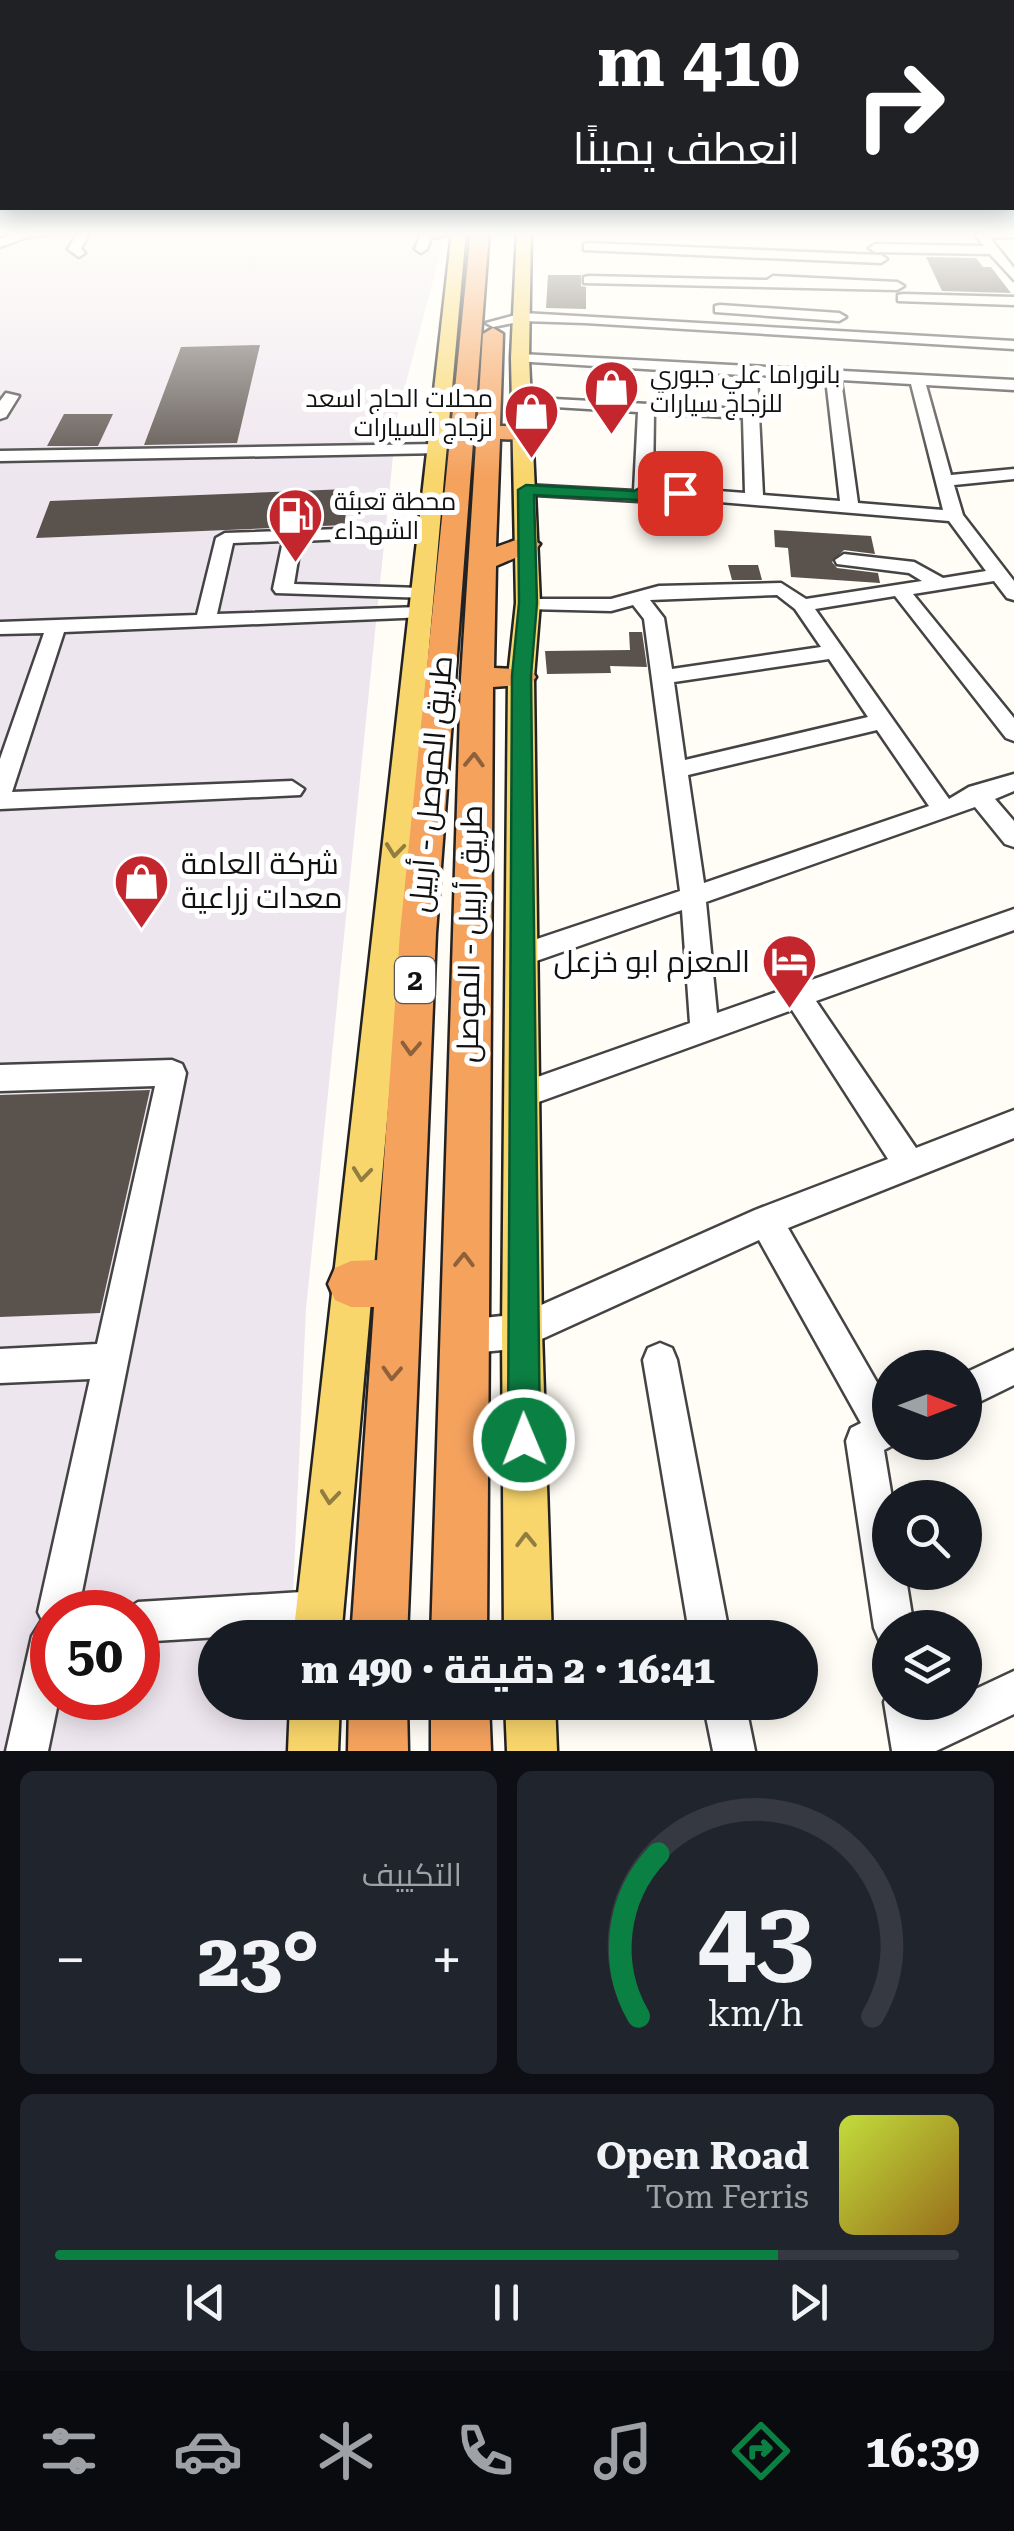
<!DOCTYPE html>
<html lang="ar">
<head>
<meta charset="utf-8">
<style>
	body { margin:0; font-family:"Roboto Serif",Cairo,serif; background:#20242c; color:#f1f3f6; direction:rtl; height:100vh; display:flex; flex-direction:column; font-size:38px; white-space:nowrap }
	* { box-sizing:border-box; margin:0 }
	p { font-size:32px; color:#9ea1a6 }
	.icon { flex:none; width:55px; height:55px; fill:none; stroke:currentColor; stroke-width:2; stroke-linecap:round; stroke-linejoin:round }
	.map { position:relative; height:1751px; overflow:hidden; direction:ltr }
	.sheet { display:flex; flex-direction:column; gap:20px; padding:20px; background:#0d0f14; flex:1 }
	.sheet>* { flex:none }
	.top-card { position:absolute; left:0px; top:0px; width:1015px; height:210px; box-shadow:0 5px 25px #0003; direction:rtl; background:#202124; color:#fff; overflow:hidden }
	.needle { width:65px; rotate:90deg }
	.fabs { position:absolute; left:872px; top:1350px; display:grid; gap:20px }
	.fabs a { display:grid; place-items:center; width:110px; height:110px; border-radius:50%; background:#171b24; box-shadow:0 5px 25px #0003; font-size:50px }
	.speed { position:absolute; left:30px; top:1590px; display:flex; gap:20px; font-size:50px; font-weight:700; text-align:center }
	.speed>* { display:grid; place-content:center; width:130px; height:130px; border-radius:50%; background:#171b24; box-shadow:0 5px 25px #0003; line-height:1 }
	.speed .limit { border:15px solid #d22; background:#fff; color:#111 }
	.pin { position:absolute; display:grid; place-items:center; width:85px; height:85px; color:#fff; margin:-42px; border-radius:20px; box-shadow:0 5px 15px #0006 }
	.me { position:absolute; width:110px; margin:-55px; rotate:359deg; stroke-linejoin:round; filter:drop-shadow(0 0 8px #0008) }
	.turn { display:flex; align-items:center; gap:35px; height:210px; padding:0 50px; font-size:45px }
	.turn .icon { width:130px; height:130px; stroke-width:2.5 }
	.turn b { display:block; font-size:70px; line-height:85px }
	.big { font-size:75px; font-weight:800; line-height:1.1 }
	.sheet .widget { flex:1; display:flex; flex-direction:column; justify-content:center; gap:15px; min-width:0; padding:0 35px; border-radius:15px; background:#20242c }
	.sheet .dial { align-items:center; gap:0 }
	.dial svg { height:260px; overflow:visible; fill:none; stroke:#363941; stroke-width:7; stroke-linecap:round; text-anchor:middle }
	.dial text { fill:#f1f3f6; stroke:none }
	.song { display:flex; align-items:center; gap:30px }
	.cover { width:120px; height:120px; border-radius:15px; background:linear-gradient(135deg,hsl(70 70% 55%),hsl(40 70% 35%)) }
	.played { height:10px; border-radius:5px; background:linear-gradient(90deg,#0b8043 80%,#363941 80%) }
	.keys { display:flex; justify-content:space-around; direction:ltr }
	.heat { display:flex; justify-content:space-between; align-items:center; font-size:55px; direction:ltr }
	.sheet .tiles { flex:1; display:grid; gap:20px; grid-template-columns:1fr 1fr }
	.widget:last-child { grid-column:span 2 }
	.trip { position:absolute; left:198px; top:1620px; width:620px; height:100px; border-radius:50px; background:#171b24; box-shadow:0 5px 25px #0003; font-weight:800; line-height:100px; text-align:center; direction:rtl }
	.tabs { display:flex; height:160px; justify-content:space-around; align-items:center; background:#090b0e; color:#9ea1a6 }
	.tabs .icon { width:70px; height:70px }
	.tabs .on { color:#0b8043 }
	.tabs b { font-size:45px; color:#f1f3f6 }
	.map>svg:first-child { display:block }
	.industrial { fill:#eee6ef; fill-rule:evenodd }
	.building { fill:#5a524d }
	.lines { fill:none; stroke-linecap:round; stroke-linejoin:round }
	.minor-casing { stroke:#444; stroke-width:5 }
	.major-casing { stroke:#222; stroke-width:5 }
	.highway-casing { stroke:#222; stroke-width:5 }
	.minor { fill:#fff; fill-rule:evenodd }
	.major { fill:#f9d66b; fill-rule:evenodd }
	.highway { fill:#f5a25d; fill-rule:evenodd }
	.oneway { stroke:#8e613b }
	.oneway2 { stroke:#917d42 }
	.route { fill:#0b8043; stroke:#07532c; stroke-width:2.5 }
	.labels { text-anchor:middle; stroke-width:10; stroke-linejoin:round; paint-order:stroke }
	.far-poi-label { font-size:25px; fill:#111; stroke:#fff; text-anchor:start }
	.shield { fill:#fff; stroke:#585858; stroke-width:2.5 }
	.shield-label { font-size:28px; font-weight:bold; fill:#111 }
	.street-label { font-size:30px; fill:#111; stroke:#fff }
	.poi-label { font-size:30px; fill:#111; stroke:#fff; text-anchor:start }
</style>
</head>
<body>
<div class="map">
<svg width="1014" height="1751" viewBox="0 0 1014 1751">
	<rect width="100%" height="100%" fill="#fffdf5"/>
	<path class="industrial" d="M 0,231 L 446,231 L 397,417 L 306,1309 L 291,1637 L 215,1638 L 215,1702 L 288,1703 L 286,1751 L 0,1751 ZM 52,1612 L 138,1612 L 138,1698 L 52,1698 Z"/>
	<path class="building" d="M 926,257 L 976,258 L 983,267 L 991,267 L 1011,293 L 942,291 Z
		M 548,275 L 581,275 L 581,286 L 586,287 L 586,309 L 546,308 Z
		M 260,345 L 237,443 L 144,445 L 181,347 Z
		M 64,414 L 113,414 L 98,446 L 47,446 Z
		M 347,489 L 345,525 L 36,538 L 50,501 Z
		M 774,530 L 871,536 L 875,554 L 844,550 L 832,562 L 837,568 L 878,573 L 880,583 L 791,577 L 788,548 L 775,547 Z
		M 728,565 L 758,565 L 762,580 L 732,580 Z
		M 629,632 L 642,632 L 647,667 L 610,666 L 611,673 L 547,674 L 545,651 L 630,650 Z
		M 150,1090 L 100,1313 L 0,1317 L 0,1095 Z"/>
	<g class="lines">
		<defs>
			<path id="minor" d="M 20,231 L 76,231 L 28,237 L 0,247 L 0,239 Z
				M 79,231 L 91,231 L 81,248 L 85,253 L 79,257 L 68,249 Z
				M 972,231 L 1014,231 L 1014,237 L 990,238 L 1014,268 L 1014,280 L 990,254 L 875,252 L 869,248 L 875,244 L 984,246 Z
				M 422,232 L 465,232 L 431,238 L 427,249 L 421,253 L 415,249 Z
				M 588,243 L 881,255 L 887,259 L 881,263 L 584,250 L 584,244 Z
				M 589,276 L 767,280 L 773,276 L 897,282 L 904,286 L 897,290 L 584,283 L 584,277 Z
				M 903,294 L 1014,297 L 1014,305 L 898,301 L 898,295 Z
				M 720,305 L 839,313 L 846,317 L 839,321 L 715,312 L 715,306 Z
				M 523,313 L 1014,341 L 1014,349 L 585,323 L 523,321 L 493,327 L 486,323 Z
				M 520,354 L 1014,380 L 1014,390 L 926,385 L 951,475 L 1014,469 L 1014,479 L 954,485 L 963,515 L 1014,581 L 1014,600 L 1007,598 L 994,581 L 913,594 L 1014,718 L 1014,741 L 1006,738 L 895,596 L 815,609 L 949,799 L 969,787 L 1014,774 L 1014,791 L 995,799 L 1014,821 L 1014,847 L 1005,844 L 975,807 L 706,902 L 717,1013 L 1014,909 L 1014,930 L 816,1001 L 916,1148 L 1014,1110 L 1014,1138 L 788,1228 L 890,1405 L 890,1442 L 899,1442 L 884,1450 L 892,1498 L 890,1572 L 905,1572 L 914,1628 L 890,1628 L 890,1646 L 880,1642 L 874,1628 L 846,1441 L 851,1428 L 861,1423 L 759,1240 L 522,1348 L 463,1354 L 451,1349 L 446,1337 L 451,1325 L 463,1320 L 521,1314 L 755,1210 L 888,1159 L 792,1010 L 522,1108 L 512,1104 L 507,1095 L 512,1086 L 690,1023 L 682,910 L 522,966 L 513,963 L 509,955 L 513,947 L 680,891 L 644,619 L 633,605 L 611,611 L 528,609 L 521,607 L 521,599 L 611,599 L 659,586 L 781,583 L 806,599 L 922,581 L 909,573 L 837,564 L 835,560 L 844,554 L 914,562 L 943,578 L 986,571 L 949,521 L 648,496 L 638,501 L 519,494 L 516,490 L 525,485 L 634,491 L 638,412 L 522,405 L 514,400 L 516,397 L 743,409 L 742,375 L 515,361 L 513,358 ZM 757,375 L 826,379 L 840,501 L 763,495 ZM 841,380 L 911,384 L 943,510 L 858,503 ZM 654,413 L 743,418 L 745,493 L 653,486 ZM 777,595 L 795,609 L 821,647 L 672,669 L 664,618 L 650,600 ZM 829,659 L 868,717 L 685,760 L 674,682 ZM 877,730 L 929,806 L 704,883 L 688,775 Z
				M 6,393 L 19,396 L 6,417 L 0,419 L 0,401 Z
				M 436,444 L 442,445 L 442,453 L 0,461 L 0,451 Z
				M 427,526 L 436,531 L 433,535 L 301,541 L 294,584 L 421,588 L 428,590 L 428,598 L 276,593 L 273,589 L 283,541 L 233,543 L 217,614 L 419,607 L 426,609 L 426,617 L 64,632 L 12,792 L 292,781 L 304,789 L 300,795 L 0,809 L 0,759 L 44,633 L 0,634 L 0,622 L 197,615 L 216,538 L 225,533 Z
				M 172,1060 L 182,1064 L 186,1073 L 78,1612 L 52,1612 L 52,1698 L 59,1698 L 48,1751 L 6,1751 L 32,1636 L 42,1620 L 38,1612 L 90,1379 L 0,1383 L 0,1349 L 97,1344 L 155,1086 L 0,1091 L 0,1065 Z
				M 660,1343 L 672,1348 L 677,1360 L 730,1638 L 690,1638 L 643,1360 L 648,1348 Z
				M 1014,1350 L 1014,1385 L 965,1409 L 965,1373 Z
				M 318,1591 L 332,1597 L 338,1611 L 332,1625 L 318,1631 L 138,1642 L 138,1612 L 122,1612 L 138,1602 Z
				M 1014,1671 L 1014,1714 L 936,1751 L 892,1751 L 884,1702 L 890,1688 L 890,1702 L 926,1702 L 927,1711 L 946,1702 L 965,1702 L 965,1694 Z
				M 703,1702 L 745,1702 L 755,1751 L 713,1751 Z"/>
			<path id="major" d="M 452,231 L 466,231 L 341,1638 L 293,1638 Z
				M 517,231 L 531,231 L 529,358 L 540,603 L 534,677 L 542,1331 L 552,1638 L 504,1638 L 502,1331 L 508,677 L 516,603 L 511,358 Z
				M 290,1702 L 340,1702 L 338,1751 L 288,1751 Z
				M 505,1702 L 555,1702 L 557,1751 L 507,1751 Z"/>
			<path id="highway" d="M 471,231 L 489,231 L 436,933 L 407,1638 L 351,1638 L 374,1307 L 351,1307 L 335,1300 L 328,1284 L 335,1268 L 351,1261 L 377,1260 L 400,933 Z
				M 493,328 L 503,334 L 500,426 L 523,426 L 534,433 L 523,440 L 500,439 L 496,547 L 527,536 L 540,544 L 536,549 L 496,566 L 494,668 L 531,670 L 536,677 L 531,684 L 493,687 L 487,1638 L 431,1638 L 461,678 L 483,334 Z
				M 349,1702 L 407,1702 L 408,1751 L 348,1751 Z
				M 431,1702 L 489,1702 L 491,1751 L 431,1751 Z"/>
		</defs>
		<use href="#minor" class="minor-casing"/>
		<use href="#major" class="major-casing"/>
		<use href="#highway" class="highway-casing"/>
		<use href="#minor" class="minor"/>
		<use href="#major" class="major"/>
		<use href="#highway" class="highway"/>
	</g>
	<defs><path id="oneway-chevron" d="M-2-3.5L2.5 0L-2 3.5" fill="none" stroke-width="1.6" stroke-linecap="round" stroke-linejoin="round" transform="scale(2.5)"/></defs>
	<g class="oneway">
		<use href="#oneway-chevron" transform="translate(474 760) rotate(-88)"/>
		<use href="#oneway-chevron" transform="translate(411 1048) rotate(93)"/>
		<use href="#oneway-chevron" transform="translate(464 1260) rotate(-89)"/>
		<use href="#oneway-chevron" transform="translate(392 1373) rotate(93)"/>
	</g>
	<g class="oneway2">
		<use href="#oneway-chevron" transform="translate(395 850) rotate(96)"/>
		<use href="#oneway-chevron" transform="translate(362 1174) rotate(96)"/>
		<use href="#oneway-chevron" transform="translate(330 1497) rotate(96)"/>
		<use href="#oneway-chevron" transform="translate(526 1540) rotate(-91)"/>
	</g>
	<linearGradient id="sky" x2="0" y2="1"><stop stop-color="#95c6ee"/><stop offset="0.49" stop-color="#fffefa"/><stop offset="1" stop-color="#fffefa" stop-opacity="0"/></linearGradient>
	<rect width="1014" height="476" fill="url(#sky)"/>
	<path class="route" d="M 526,485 L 634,491 C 646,482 676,484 688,493 C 675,502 653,494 638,500 L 534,495 L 537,603 L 531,676 L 540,1440 L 536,1452 L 524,1457 L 512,1452 L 508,1440 L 512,676 L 519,603 L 518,490 Z"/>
	<defs>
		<symbol id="shop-pin" viewBox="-11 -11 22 30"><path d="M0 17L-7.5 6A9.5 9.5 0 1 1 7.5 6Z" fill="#c4262e" stroke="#fff"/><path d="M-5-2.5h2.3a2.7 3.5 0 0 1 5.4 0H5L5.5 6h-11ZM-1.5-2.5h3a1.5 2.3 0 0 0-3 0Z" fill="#fff"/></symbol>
		<symbol id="fuel-pin" viewBox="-11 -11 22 30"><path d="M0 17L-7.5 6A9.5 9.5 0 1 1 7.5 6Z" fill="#c4262e" stroke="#fff"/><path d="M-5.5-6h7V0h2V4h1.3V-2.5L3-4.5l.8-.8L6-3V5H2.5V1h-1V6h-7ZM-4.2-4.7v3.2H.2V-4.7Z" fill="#fff"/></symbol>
		<symbol id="hotel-pin" viewBox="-11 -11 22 30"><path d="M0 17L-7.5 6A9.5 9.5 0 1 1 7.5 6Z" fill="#c4262e" stroke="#fff"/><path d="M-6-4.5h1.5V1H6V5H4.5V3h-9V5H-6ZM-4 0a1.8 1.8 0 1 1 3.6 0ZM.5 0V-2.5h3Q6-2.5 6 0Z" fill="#fff"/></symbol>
	</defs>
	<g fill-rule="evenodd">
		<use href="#shop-pin" x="580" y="356" width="63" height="86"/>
		<use href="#shop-pin" x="500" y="380" width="63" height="86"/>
		<use href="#fuel-pin" x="264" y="484" width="63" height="86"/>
		<use href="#shop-pin" x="110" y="850" width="63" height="86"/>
		<use href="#hotel-pin" x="758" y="930" width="63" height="86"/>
	</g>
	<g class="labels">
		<g class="far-poi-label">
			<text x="650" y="383">بانوراما علي جبوري<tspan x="650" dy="29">للزجاج سيارات</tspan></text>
			<text x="493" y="407" text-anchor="end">محلات الحاج اسعد<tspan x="493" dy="29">لزجاج السيارات</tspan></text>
			<text x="334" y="510">محطة تعبئة<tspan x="334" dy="29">الشهداء</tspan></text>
		</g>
		<rect class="shield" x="395" y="957" width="40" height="46" rx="8"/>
		<g class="shield-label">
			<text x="415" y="990">2</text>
		</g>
		<g class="street-label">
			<text transform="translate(431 784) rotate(-85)" y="10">طريق الموصل - أربيل</text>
			<text transform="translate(470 934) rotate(-89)" y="10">طريق أربيل - الموصل</text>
		</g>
		<g class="poi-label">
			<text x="181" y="874">شركة العامة<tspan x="181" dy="34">معدات زراعية</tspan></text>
			<text x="750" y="972" text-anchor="end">المعزم ابو خزعل</text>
		</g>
	</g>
</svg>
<div class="fabs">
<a><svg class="needle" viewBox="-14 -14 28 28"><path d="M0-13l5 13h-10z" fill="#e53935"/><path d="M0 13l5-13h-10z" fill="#9ea1a6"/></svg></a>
<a><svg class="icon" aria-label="search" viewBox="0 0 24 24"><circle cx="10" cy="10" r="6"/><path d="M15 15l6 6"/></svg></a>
<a><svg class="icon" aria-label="layers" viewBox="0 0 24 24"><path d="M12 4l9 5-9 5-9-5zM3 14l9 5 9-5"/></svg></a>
</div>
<div class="speed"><div class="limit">50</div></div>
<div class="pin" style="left:680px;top:493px;background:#d93025"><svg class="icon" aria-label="arrive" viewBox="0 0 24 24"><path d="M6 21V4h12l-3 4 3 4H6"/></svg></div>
<svg class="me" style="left:524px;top:1440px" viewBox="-20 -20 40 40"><circle r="17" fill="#0b8043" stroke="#fff" stroke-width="3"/><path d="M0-11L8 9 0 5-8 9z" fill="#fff"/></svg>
<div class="trip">16:41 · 2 دقيقة · 490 m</div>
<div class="top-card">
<div class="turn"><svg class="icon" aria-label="right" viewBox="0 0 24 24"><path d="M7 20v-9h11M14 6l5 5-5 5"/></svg><div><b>410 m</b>انعطف يمينًا</div></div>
</div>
</div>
<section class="sheet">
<div class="tiles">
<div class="widget dial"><svg viewBox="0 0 100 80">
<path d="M14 69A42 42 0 1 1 86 69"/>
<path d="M14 69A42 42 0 0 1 20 19" stroke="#0b8043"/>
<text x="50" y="56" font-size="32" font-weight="700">43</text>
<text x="50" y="72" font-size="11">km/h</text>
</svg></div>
<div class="widget"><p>التكييف</p>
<div class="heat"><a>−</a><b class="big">23°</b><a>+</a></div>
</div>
<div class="widget">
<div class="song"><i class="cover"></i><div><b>Open Road</b><p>Tom Ferris</p></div></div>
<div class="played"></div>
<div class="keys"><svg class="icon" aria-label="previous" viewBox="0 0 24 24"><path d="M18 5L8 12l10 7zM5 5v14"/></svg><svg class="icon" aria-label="pause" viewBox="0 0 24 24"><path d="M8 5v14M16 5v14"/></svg><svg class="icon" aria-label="next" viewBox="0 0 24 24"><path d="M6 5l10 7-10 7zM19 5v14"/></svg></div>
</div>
</div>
</section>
<nav class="tabs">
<b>16:39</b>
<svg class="icon on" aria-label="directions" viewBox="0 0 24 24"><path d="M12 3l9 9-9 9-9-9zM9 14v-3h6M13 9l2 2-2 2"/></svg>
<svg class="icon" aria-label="music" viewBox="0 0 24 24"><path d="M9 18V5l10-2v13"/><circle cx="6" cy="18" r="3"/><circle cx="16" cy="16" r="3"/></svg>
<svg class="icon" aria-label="phone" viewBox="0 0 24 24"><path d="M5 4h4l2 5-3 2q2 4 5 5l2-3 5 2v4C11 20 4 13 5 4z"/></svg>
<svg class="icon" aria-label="climate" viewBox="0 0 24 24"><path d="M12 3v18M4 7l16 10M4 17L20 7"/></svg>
<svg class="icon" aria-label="car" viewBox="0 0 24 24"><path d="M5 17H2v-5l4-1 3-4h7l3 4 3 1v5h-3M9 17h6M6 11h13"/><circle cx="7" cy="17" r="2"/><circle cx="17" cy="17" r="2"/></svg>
<svg class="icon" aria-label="filters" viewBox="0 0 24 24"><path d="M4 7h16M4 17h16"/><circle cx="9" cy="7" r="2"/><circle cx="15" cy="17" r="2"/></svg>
</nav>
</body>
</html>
